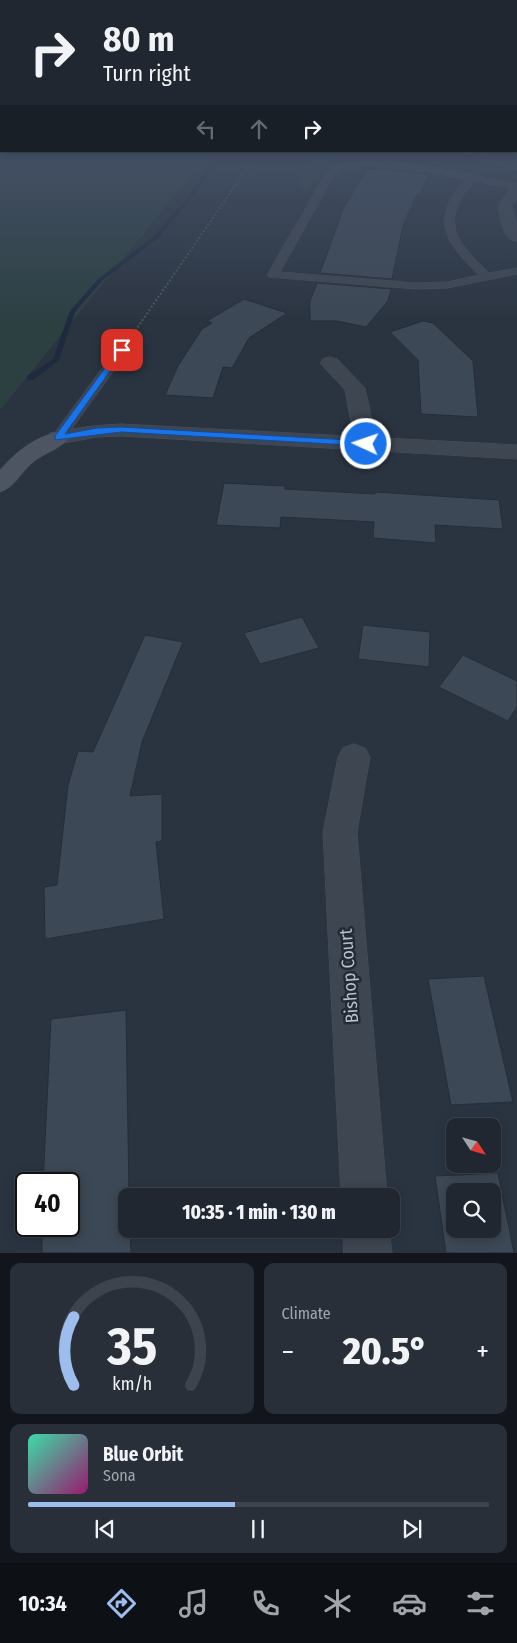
<!DOCTYPE html>
<html lang="en">
<head>
<meta charset="utf-8">
<style>
	body { margin:0; font-family:"Fira Sans Condensed",sans-serif; background:#282f39; color:#f1f3f6; height:100vh; display:flex; flex-direction:column; font-size:19px; white-space:nowrap }
	* { box-sizing:border-box; margin:0 }
	p { font-size:16px; color:#a2a5ab }
	.icon { flex:none; width:28px; height:28px; fill:none; stroke:currentColor; stroke-width:2; stroke-linecap:round; stroke-linejoin:round }
	.map { position:relative; height:1253px; overflow:hidden }
	.panel { display:flex; flex-direction:column; gap:10px; padding:10px; background:#12151b; flex:1 }
	.panel>* { flex:none }
	.banner { position:absolute; left:0px; top:0px; width:518px; height:152px; box-shadow:0 2px 12px #0003,0 0 0 1px #3d444d; background:#202731; color:#f1f3f6; overflow:hidden }
	.needle { width:32px; rotate:126deg }
	.tools { position:absolute; left:446px; top:1118px; display:grid; gap:10px }
	.tools a { display:grid; place-items:center; width:55px; height:55px; border-radius:10px; background:#202731; box-shadow:0 2px 12px #0003,0 0 0 1px #3d444d; font-size:25px }
	.speed { position:absolute; left:15px; top:1172px; display:flex; gap:10px; font-size:25px; font-weight:700; text-align:center }
	.speed>* { display:grid; place-content:center; width:65px; height:65px; border-radius:50%; background:#202731; box-shadow:0 2px 12px #0003,0 0 0 1px #3d444d; line-height:1 }
	.speed .limit { border:2px solid #111; border-radius:8px; background:#fff; color:#111 }
	.pin { position:absolute; display:grid; place-items:center; width:42px; height:42px; color:#fff; margin:-21px; border-radius:10px; box-shadow:0 2px 8px #0006 }
	.me { position:absolute; width:55px; margin:-28px; rotate:273deg; stroke-linejoin:round; filter:drop-shadow(0 0 4px #0008) }
	.turn { display:flex; align-items:center; gap:18px; height:105px; padding:0 20px; font-size:22px }
	.turn .icon { width:65px; height:65px; stroke-width:2.5 }
	.turn b { display:block; font-size:35px; line-height:42px }
	.lanes { display:flex; align-items:center; height:48px; padding:0 20px; background:#0003; justify-content:center; gap:25px; direction:ltr }
	.lanes .off { opacity:.35 }
	.big { font-size:38px; font-weight:800; line-height:1.1 }
	.panel .widget { flex:1; display:flex; flex-direction:column; justify-content:center; gap:8px; min-width:0; padding:0 18px; border-radius:10px; background:#282f39 }
	.panel .dial { align-items:center; gap:0 }
	.dial svg { height:130px; overflow:visible; fill:none; stroke:#3d444d; stroke-width:7; stroke-linecap:round; text-anchor:middle }
	.dial text { fill:#f1f3f6; stroke:none }
	.song { display:flex; align-items:center; gap:15px }
	.cover { width:60px; height:60px; border-radius:8px; background:linear-gradient(135deg,hsl(160 70% 55%),hsl(320 70% 35%)) }
	.played { height:5px; border-radius:2px; background:linear-gradient(90deg,#9dbdee 45%,#3d444d 45%) }
	.keys { display:flex; justify-content:space-around; direction:ltr }
	.heat { display:flex; justify-content:space-between; align-items:center; font-size:28px; direction:ltr }
	.panel .tiles { flex:1; display:grid; gap:10px; grid-template-columns:1fr 1fr }
	.widget:last-child { grid-column:span 2 }
	.trip { position:absolute; left:118px; top:1188px; width:282px; height:50px; border-radius:10px; background:#202731; box-shadow:0 2px 12px #0003,0 0 0 1px #3d444d; font-weight:800; line-height:50px; text-align:center }
	.tabs { display:flex; height:80px; justify-content:space-around; align-items:center; background:#0d1014; color:#a2a5ab }
	.tabs .icon { width:35px; height:35px }
	.tabs .selected { color:#9dbdee }
	.tabs b { font-size:22px; color:#f1f3f6 }
	.map>svg:first-child { display:block }
	.green { fill:#2c4042 }
	.lines { fill:none; stroke-linecap:round; stroke-linejoin:round }
	.stream { fill:#1e2b3e; fill-rule:evenodd }
	.building { fill:#3d4856; stroke:#252d38; fill-rule:evenodd }
	.service-casing { stroke:#484f5a; stroke-width:1 }
	.minor-casing { stroke:#484f5a; stroke-width:1 }
	.tertiary-casing { stroke:#484f5a; stroke-width:1 }
	.secondary-casing { stroke:#484f5a; stroke-width:1 }
	.path { stroke:#45585a; stroke-width:2; stroke-dasharray:2 2; stroke-linecap:butt }
	.service { fill:#3e4651; fill-rule:evenodd }
	.minor { fill:#3e4651; fill-rule:evenodd }
	.tertiary { fill:#3e4651; fill-rule:evenodd }
	.secondary { fill:#4d5563; fill-rule:evenodd }
	.route { fill:#1a73e8; stroke:#114b97 }
	.labels { text-anchor:middle; stroke-width:5; stroke-linejoin:round; paint-order:stroke }
	.near-street-label { font-size:18px; fill:#bbc1cb; stroke:#232b36 }
</style>
</head>
<body>
<div class="map">
<svg width="517" height="1253" viewBox="0 0 517 1253">
	<rect width="100%" height="100%" fill="#2a3441"/>
	<path class="green" d="M 0,147 L 1,151 L 211,151 L 0,410 Z
		M 317,151 L 342,151 L 305,193 L 298,183 Z"/>
	<g class="lines">
		<path class="stream" d="M 218,151 L 222,151 L 194,196 L 157,239 L 102,281 L 75,312 L 59,360 L 33,380 L 27,380 L 27,376 L 53,359 L 70,311 L 98,279 L 153,237 L 190,194 Z"/>
	</g>
	<path class="building" d="M 368,168 L 429,174 L 419,196 L 416,196 L 403,226 L 392,279 L 320,273 L 344,207 Z
		M 317,283 L 391,289 L 388,301 L 366,327 L 337,321 L 310,321 L 310,301 Z
		M 244,299 L 287,313 L 249,338 L 232,368 L 223,367 L 213,398 L 165,395 L 178,366 L 202,329 L 212,323 L 207,321 Z
		M 423,321 L 433,323 L 473,361 L 478,417 L 421,414 L 418,360 L 390,332 Z
		M 224,483 L 285,486 L 285,489 L 375,494 L 375,492 L 499,500 L 503,529 L 435,525 L 436,543 L 373,538 L 374,522 L 281,517 L 280,528 L 216,525 Z
		M 302,617 L 319,648 L 260,664 L 244,633 Z
		M 363,625 L 430,632 L 429,667 L 358,659 Z
		M 145,635 L 183,642 L 142,742 L 130,796 L 162,794 L 162,841 L 156,842 L 164,919 L 45,939 L 44,887 L 57,885 L 68,785 L 78,751 L 93,752 Z
		M 463,655 L 517,681 L 517,707 L 508,721 L 439,687 Z
		M 484,976 L 513,1102 L 451,1105 L 428,979 Z
		M 126,1010 L 129,1196 L 126,1196 L 126,1229 L 130,1229 L 131,1253 L 42,1253 L 42,1226 L 69,1226 L 69,1184 L 43,1184 L 51,1019 Z
		M 498,1173 L 514,1253 L 446,1253 L 435,1176 ZM 455,1191 L 492,1191 L 492,1229 L 455,1229 Z"/>
	<g class="lines">
		<defs>
			<path id="service" d="M 456,151 L 471,151 L 517,163 L 517,169 Z
				M 359,160 C 412,160 465,174 517,184 L 517,190 L 475,181 C 438,220 456,242 489,273 L 517,268 L 517,274 L 447,288 L 416,289 L 269,277 L 267,275 L 326,173 L 338,165 ZM 359,166 C 395,166 431,172 466,179 C 429,218 445,243 479,275 L 447,282 L 416,283 L 280,272 L 333,177 L 344,169 Z
				M 122,347 L 128,351 L 63,441 L 53,441 L 51,438 L 53,435 L 117,348 Z"/>
			<path id="minor" d="M 517,185 L 517,199 L 512,206 L 517,225 L 517,242 C 501,238 501,219 498,206 L 512,186 Z
				M 330,357 L 337,359 L 365,388 L 377,444 L 374,449 L 366,451 L 358,449 L 355,444 L 345,390 L 320,363 L 323,359 Z
				M 354,744 L 365,748 L 370,757 L 357,832 L 387,1196 L 341,1196 L 323,832 L 338,757 L 343,748 Z
				M 343,1229 L 389,1229 L 392,1253 L 344,1253 Z"/>
			<path id="tertiary" d="M 121,424 L 517,445 L 517,459 L 121,436 L 97,437 L 58,444 L 50,443 L 47,438 L 50,433 C 74,428 97,425 121,424 Z"/>
			<path id="secondary" d="M 58,432 L 66,433 L 69,438 C 62,448 42,454 32,463 C 21,472 14,488 0,492 L 0,470 C 16,452 34,437 58,432 Z"/>
		</defs>
		<use href="#service" class="service-casing"/>
		<use href="#minor" class="minor-casing"/>
		<use href="#tertiary" class="tertiary-casing"/>
		<use href="#secondary" class="secondary-casing"/>
		<path class="path" d="M 133,334 L 259,151"/>
		<use href="#service" class="service"/>
		<use href="#minor" class="minor"/>
		<use href="#tertiary" class="tertiary"/>
		<use href="#secondary" class="secondary"/>
	</g>
	<linearGradient id="sky" x2="0" y2="1"><stop stop-color="#171d24"/><stop offset="0.46" stop-color="#445065"/><stop offset="1" stop-color="#445065" stop-opacity="0"/></linearGradient>
	<rect width="517" height="322" fill="url(#sky)"/>
	<path class="route" d="M 122,348 L 125,350 L 65,434 L 97,428 L 121,427 L 366,441 L 370,444 L 366,446 L 121,432 L 55,440 L 55,436 L 119,349 Z"/>
	<g class="labels">
		<g class="near-street-label">
			<text transform="translate(349 976) rotate(-94)" y="6">Bishop Court</text>
		</g>
	</g>
</svg>
<div class="tools">
<a><svg class="needle" viewBox="-14 -14 28 28"><path d="M0-13l5 13h-10z" fill="#e53935"/><path d="M0 13l5-13h-10z" fill="#a2a5ab"/></svg></a>
<a><svg class="icon" aria-label="search" viewBox="0 0 24 24"><circle cx="10" cy="10" r="6"/><path d="M15 15l6 6"/></svg></a>
</div>
<div class="speed"><div class="limit">40</div></div>
<div class="pin" style="left:122px;top:350px;background:#d93025"><svg class="icon" aria-label="arrive" viewBox="0 0 24 24"><path d="M6 21V4h12l-3 4 3 4H6"/></svg></div>
<svg class="me" style="left:366px;top:444px" viewBox="-20 -20 40 40"><circle r="17" fill="#1a73e8" stroke="#fff" stroke-width="3"/><path d="M0-11L8 9 0 5-8 9z" fill="#fff"/></svg>
<div class="trip">10:35 · 1 min · 130 m</div>
<div class="banner">
<div class="turn"><svg class="icon" aria-label="right" viewBox="0 0 24 24"><path d="M7 20v-9h11M14 6l5 5-5 5"/></svg><div><b>80 m</b>Turn right</div></div>
<div class="lanes"><svg class="icon off" aria-label="left" viewBox="0 0 24 24"><path d="M17 20v-9H6M10 6l-5 5 5 5"/></svg><svg class="icon off" aria-label="ahead" viewBox="0 0 24 24"><path d="M12 20V5M6 11l6-6 6 6"/></svg><svg class="icon" aria-label="right" viewBox="0 0 24 24"><path d="M7 20v-9h11M14 6l5 5-5 5"/></svg></div>
</div>
</div>
<section class="panel">
<div class="tiles">
<div class="widget dial"><svg viewBox="0 0 100 80">
<path d="M14 69A42 42 0 1 1 86 69"/>
<path d="M14 69A42 42 0 0 1 14 27" stroke="#9dbdee"/>
<text x="50" y="56" font-size="32" font-weight="700">35</text>
<text x="50" y="72" font-size="11">km/h</text>
</svg></div>
<div class="widget"><p>Climate</p>
<div class="heat"><a>−</a><b class="big">20.5°</b><a>+</a></div>
</div>
<div class="widget">
<div class="song"><i class="cover"></i><div><b>Blue Orbit</b><p>Sona</p></div></div>
<div class="played"></div>
<div class="keys"><svg class="icon" aria-label="previous" viewBox="0 0 24 24"><path d="M18 5L8 12l10 7zM5 5v14"/></svg><svg class="icon" aria-label="pause" viewBox="0 0 24 24"><path d="M8 5v14M16 5v14"/></svg><svg class="icon" aria-label="next" viewBox="0 0 24 24"><path d="M6 5l10 7-10 7zM19 5v14"/></svg></div>
</div>
</div>
</section>
<nav class="tabs">
<b>10:34</b>
<svg class="icon selected" aria-label="directions" viewBox="0 0 24 24"><path d="M12 3l9 9-9 9-9-9zM9 14v-3h6M13 9l2 2-2 2"/></svg>
<svg class="icon" aria-label="music" viewBox="0 0 24 24"><path d="M9 18V5l10-2v13"/><circle cx="6" cy="18" r="3"/><circle cx="16" cy="16" r="3"/></svg>
<svg class="icon" aria-label="phone" viewBox="0 0 24 24"><path d="M5 4h4l2 5-3 2q2 4 5 5l2-3 5 2v4C11 20 4 13 5 4z"/></svg>
<svg class="icon" aria-label="climate" viewBox="0 0 24 24"><path d="M12 3v18M4 7l16 10M4 17L20 7"/></svg>
<svg class="icon" aria-label="car" viewBox="0 0 24 24"><path d="M5 17H2v-5l4-1 3-4h7l3 4 3 1v5h-3M9 17h6M6 11h13"/><circle cx="7" cy="17" r="2"/><circle cx="17" cy="17" r="2"/></svg>
<svg class="icon" aria-label="filters" viewBox="0 0 24 24"><path d="M4 7h16M4 17h16"/><circle cx="9" cy="7" r="2"/><circle cx="15" cy="17" r="2"/></svg>
</nav>
</body>
</html>
